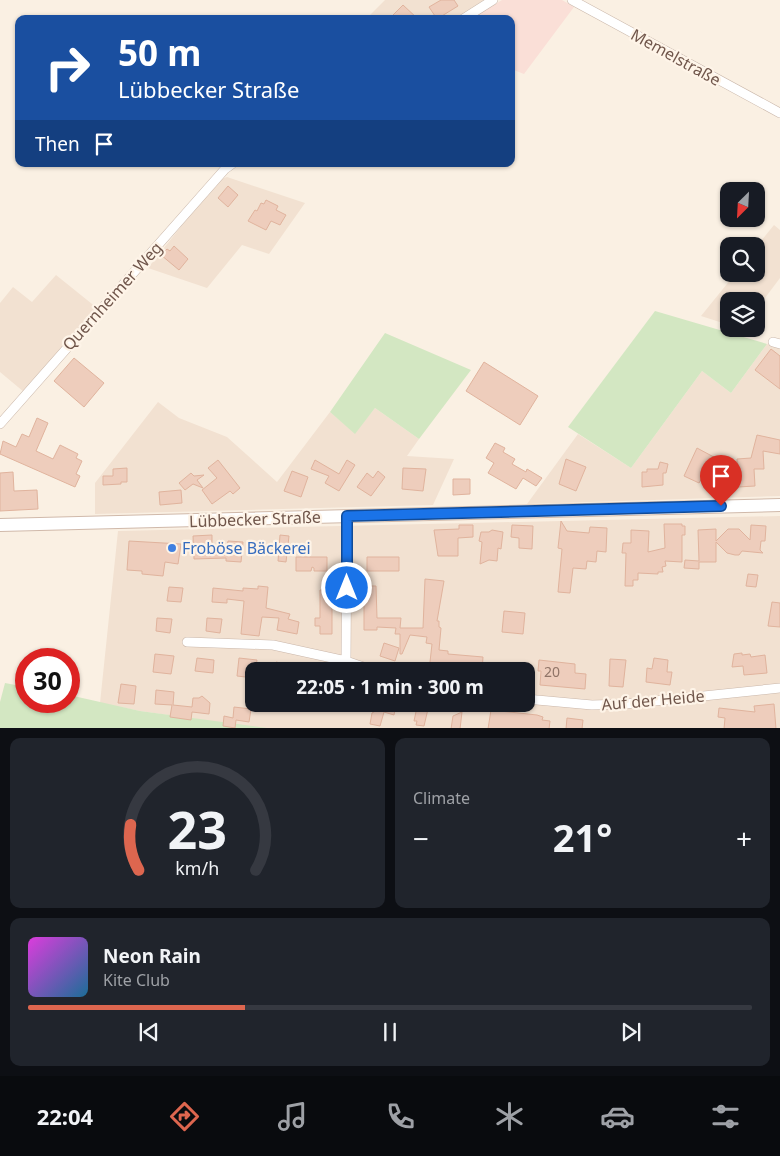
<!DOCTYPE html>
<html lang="en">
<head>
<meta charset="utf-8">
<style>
	body { margin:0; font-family:"Noto Sans",sans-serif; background:#20242c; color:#f1f3f6; height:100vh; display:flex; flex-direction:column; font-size:19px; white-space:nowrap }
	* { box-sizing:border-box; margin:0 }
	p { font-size:16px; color:#9ea1a6 }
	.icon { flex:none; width:28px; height:28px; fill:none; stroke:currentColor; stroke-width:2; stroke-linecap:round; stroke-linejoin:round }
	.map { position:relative; height:728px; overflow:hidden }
	.side { display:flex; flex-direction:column; gap:10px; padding:10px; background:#0d0f14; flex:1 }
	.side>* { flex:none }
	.guide { position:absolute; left:15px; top:15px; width:500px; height:152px; border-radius:10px; box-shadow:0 1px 4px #0004; background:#1a4fa0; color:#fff; overflow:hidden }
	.needle { width:32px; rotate:204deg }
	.fabs { position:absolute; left:720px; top:182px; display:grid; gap:10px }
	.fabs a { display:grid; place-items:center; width:45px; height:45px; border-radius:10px; background:#171b24; box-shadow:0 1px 4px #0004; font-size:25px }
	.speed { position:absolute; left:15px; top:648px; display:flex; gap:10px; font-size:25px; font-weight:700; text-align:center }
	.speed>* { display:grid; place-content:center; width:65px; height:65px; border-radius:50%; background:#171b24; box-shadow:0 1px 4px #0004; line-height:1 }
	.speed .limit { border:8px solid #d22; background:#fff; color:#111 }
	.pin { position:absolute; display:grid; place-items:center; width:42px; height:42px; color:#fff; margin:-51px -21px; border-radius:50% 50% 50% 0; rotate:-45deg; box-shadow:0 0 5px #0007 }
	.pin .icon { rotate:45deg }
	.me { position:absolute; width:55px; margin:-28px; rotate:0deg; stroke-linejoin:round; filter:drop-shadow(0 0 4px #0008) }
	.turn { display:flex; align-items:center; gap:18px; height:105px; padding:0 20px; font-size:22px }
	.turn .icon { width:65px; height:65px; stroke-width:2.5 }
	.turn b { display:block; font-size:35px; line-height:42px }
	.then { display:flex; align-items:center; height:48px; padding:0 20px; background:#0003; gap:10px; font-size:19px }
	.big { font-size:38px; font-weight:700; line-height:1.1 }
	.side .card { flex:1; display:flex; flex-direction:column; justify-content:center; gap:8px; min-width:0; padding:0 18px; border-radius:10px; background:#20242c }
	.side .dial { align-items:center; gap:0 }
	.dial svg { height:130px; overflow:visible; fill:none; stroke:#363941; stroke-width:7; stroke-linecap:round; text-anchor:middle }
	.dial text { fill:#f1f3f6; stroke:none }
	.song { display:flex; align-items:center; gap:15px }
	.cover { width:60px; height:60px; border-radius:8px; background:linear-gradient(135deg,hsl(300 70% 55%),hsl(200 70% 35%)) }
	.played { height:5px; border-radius:2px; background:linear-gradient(90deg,#dd664f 30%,#363941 30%) }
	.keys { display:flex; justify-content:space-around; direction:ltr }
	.heat { display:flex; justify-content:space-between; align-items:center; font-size:28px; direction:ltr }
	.side .tiles { flex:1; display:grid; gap:10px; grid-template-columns:1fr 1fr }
	.card:last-child { grid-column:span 2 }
	.trip { position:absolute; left:245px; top:662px; width:290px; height:50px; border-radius:10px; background:#171b24; box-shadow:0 1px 4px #0004; font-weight:700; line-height:50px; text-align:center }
	.menu { display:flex; height:80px; justify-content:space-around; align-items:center; background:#090b0e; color:#9ea1a6 }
	.menu .icon { width:35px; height:35px }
	.menu .active { color:#dd664f }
	.menu b { font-size:22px; color:#f1f3f6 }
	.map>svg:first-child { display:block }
	.residential { fill:#f2e1d1; fill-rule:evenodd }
	.commercial { fill:#fadfd7 }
	.green { fill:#d3e7c2 }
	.building { fill:#eecdbc; stroke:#e0b39d }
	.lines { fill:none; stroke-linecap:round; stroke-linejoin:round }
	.minor-casing { stroke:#cab7aa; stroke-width:10 }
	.secondary-casing { stroke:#d0b9aa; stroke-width:14 }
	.minor { stroke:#fff; stroke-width:9 }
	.secondary { stroke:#fff; stroke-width:12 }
	.route-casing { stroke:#114b97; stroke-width:12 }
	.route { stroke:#1a73e8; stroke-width:9 }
	.shop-dot { fill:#3f7fe0; stroke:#fef4e8; stroke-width:2 }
	.labels { text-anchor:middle; stroke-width:4.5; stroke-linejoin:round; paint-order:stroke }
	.number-label { font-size:14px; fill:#907467 }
	.street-label { font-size:16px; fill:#70564b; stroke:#fef4e8 }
	.shop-label { font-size:16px; fill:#366cbe; stroke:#fef4e8; text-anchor:start }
</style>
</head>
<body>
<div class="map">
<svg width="780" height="729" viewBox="0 0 780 729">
	<rect width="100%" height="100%" fill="#faf0e3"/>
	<path class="residential" d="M 385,0 L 484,0 L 453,19 L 366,19 Z
		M 227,177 L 305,203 L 269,254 L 242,245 L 207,288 L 148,268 L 218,180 Z
		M 774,225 L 780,230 L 780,278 L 756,310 L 756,301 L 729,301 L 729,325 L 701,316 L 735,274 L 756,274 L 756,247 Z
		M 56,275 L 97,308 L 24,392 L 0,372 L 0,303 L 13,287 L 32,302 Z
		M 767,344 L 780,348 L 780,496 L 527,504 L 578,434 L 631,468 L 702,371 L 731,393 Z
		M 158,402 L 179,418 L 227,437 L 277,482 L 330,412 L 355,433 L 375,408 L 419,439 L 407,456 L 454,459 L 433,505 L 95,514 L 95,483 Z
		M 780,516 L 780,728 L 267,729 L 140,711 L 100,703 L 118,531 ZM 254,671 L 526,671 L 526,704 L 254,704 Z"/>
	<path class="commercial" d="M 502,0 L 562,0 L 574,7 L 524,74 L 511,69 L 511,19 L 471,19 Z"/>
	<path class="green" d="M 655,311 L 767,344 L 731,393 L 702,371 L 631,468 L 568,427 Z
		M 385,333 L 471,370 L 419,439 L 375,408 L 355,434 L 330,412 Z
		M 5,683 L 26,687 L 26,701 L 69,701 L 69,695 L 140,711 L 267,728 L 0,728 L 0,702 Z"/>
	<path class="building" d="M 441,0 L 454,0 L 458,6 L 437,19 L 429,7 Z
		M 403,5 L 418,19 L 389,19 Z
		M 228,186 L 238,195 L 228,207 L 218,198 Z
		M 266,200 L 278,206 L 276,210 L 286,215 L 280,225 L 271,221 L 266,230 L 248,221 L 255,210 L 257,211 L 261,203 L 264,204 Z
		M 174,246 L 188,259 L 179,270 L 161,255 L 167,249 L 170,251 Z
		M 771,349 L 780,356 L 780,389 L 755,370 Z
		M 74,358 L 104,383 L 84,407 L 54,381 Z
		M 484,362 L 538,396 L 520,425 L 466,391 Z
		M 37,418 L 48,423 L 36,451 L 53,459 L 60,445 L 78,454 L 76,458 L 82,461 L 76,474 L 80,476 L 75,487 L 0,454 L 3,441 L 16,447 L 22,434 L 29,437 Z
		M 757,435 L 780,440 L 780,454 L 763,451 L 764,469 L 754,469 L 755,486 L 738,487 L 737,459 L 751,458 Z
		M 495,443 L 505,448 L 503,452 L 515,459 L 512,464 L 526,472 L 527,469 L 542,478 L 536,486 L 523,478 L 516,489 L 488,473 L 494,463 L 486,458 Z
		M 697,448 L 723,462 L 715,477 L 721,482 L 716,488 L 702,478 L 699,483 L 684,476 Z
		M 566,459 L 586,467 L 576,491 L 559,484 Z
		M 218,460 L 240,488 L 233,494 L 230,491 L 212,504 L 202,490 L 217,478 L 208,468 Z
		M 315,460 L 339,474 L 347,460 L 355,465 L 339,491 L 325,483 L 329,476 L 311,469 Z
		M 660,462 L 668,464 L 666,473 L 663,473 L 663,485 L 642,487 L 642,472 L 647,472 L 647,469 L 658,469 Z
		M 127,468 L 127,482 L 121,482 L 121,484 L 103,485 L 103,476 L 113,476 L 113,469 Z
		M 403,468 L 426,469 L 423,491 L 402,489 Z
		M 292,471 L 308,477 L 301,497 L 284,491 Z
		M 378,471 L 385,477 L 371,496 L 357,487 L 367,473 L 373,478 Z
		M 13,472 L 14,491 L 37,490 L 38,509 L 0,511 L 0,473 Z
		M 191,473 L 194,476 L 204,475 L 197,480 L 203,488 L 193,484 L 185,490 L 179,483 Z
		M 453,479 L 470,479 L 470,494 L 453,495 Z
		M 181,490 L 182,503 L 160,505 L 159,492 Z
		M 561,521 L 567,531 L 589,533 L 590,527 L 607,528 L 606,552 L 597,551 L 596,562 L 587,561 L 586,569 L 573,568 L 570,593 L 558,592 L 562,549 L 558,548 Z
		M 664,524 L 682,524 L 682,526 L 685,526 L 685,535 L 682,535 L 682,562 L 665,561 L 666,566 L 662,567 L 663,572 L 658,572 L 658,574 L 638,573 L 638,580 L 633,580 L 633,586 L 625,586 L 626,553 L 622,553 L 623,543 L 631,543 L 631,530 L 649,531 L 648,552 L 665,548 Z
		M 459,525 L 473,525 L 473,537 L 458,538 L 458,556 L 438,556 L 434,530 L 459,529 Z
		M 512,525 L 533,526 L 532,549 L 519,548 L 519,538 L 511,537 Z
		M 751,525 L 766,526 L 765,541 L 761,541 L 760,550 L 763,553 L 742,551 L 739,555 L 735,555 L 727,553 L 716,542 L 716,562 L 699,562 L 699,569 L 684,568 L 685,560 L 699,561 L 698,530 L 716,529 L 716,541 L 728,529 L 739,529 L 750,540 Z
		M 492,530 L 503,532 L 501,549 L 498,548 L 497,561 L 489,560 L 480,564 L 482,542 L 479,541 L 481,532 L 489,532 Z
		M 212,535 L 212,549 L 227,547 L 228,541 L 243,542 L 241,562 L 226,561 L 226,558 L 194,559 L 193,536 Z
		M 280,535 L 289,536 L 286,562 L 278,561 Z
		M 129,541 L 181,544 L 178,564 L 165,562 L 163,576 L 142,574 L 142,571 L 127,570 Z
		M 296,557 L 327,557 L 327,571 L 314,571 L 314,568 L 312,567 L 311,571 L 296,571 Z
		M 367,557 L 399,557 L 399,571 L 367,571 Z
		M 748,574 L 758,575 L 756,587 L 746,586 Z
		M 425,579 L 444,581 L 437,621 L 439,621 L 439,627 L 441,628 L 439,650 L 448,651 L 448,654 L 483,657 L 482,671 L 429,671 L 432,644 L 426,643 L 427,637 L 410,635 L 402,654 L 400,654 L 400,634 L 395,634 L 396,628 L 377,627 L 377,630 L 364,630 L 364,586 L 376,586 L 377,618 L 401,618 L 400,628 L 423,628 Z
		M 258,586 L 268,587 L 266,608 L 290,614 L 288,619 L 299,622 L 297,634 L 277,630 L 279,618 L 262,617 L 259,636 L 241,634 L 244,601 L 227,599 L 227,603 L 212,602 L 213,588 L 243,591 L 243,588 L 258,589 Z
		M 169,587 L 183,588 L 181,602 L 167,601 Z
		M 320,590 L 332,590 L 332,634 L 320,634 L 320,626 L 315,626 L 315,618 L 320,618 Z
		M 772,602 L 780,603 L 780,627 L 768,626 Z
		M 504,611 L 525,613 L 523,634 L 502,632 Z
		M 157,618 L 172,619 L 170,633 L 156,631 Z
		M 207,618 L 222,619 L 220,633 L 206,631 Z
		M 384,643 L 399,648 L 395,661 L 380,656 Z
		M 742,653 L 742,655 L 750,654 L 751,657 L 765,655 L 767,673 L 744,675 L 743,666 L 732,667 L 734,654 Z
		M 155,654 L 174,656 L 171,674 L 153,672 Z
		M 197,658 L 214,660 L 213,673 L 195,671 Z
		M 239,658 L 257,660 L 254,678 L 237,676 Z
		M 654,658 L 668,660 L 667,672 L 672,672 L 670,685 L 646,682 L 647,668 L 652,669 Z
		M 610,659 L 626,660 L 623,687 L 609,686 Z
		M 539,660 L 575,664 L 575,673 L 586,674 L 585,689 L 540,685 L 541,671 L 538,671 Z
		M 276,662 L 302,668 L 301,671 L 274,671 Z
		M 121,684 L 136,686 L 134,704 L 118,703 Z
		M 156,690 L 174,692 L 173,705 L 192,707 L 193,698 L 199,698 L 202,696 L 210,703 L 209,714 L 192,712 L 191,720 L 170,717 L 172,705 L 155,704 Z
		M 388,704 L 396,704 L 394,715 L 384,712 L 380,726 L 370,724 L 372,713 Z
		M 774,704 L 776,729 L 724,729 L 725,718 L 718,717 L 719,708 L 755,712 L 754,706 Z
		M 234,707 L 251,709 L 249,722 L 236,720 L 235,728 L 223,726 L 224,716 L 233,718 Z
		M 417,707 L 428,709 L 424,726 L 416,725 L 417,721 L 414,721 Z
		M 491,710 L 537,715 L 543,717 L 542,720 L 550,721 L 549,729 L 488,729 Z
		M 462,712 L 460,729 L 451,729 L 453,716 Z
		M 567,718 L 583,720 L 582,729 L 566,729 Z"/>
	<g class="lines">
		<defs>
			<path id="minor" d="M 572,0 L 780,113
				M 463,19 L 493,0
				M 773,342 L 780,344
				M 0,424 L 225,169 L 232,164
				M 187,642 L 273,645 L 346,661 L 375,671
				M 346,661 L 347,516
				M 526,699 L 592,705 L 626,704 L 780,688"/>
			<path id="secondary" d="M 0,525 L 780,505"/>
		</defs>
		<use href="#minor" class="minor-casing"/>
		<use href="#secondary" class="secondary-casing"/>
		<use href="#minor" class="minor"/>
		<use href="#secondary" class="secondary"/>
	</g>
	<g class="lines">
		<defs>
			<path id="route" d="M 347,588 L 347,516 L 721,506"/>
		</defs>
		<use href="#route" class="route-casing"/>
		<use href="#route" class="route"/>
	</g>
	<circle class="shop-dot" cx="172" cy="548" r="5"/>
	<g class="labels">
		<g class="number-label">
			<text x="552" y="677">20</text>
		</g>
		<g class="street-label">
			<text transform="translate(676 57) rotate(29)" y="6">Memelstraße</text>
			<text transform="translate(112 296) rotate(-48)" y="6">Quernheimer Weg</text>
			<text transform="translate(255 519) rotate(-2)" y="6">Lübbecker Straße</text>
			<text transform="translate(653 700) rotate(-5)" y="6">Auf der Heide</text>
		</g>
		<g class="shop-label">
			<text x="182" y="554">Froböse Bäckerei</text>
		</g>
	</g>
</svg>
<div class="fabs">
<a><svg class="needle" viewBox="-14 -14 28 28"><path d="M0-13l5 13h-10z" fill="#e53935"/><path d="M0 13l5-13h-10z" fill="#9ea1a6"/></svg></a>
<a><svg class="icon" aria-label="search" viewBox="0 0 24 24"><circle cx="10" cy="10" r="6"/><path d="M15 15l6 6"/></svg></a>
<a><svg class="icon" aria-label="layers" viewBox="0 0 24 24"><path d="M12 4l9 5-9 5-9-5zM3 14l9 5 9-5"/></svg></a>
</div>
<div class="speed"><div class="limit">30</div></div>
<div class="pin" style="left:721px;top:506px;background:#d93025"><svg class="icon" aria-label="arrive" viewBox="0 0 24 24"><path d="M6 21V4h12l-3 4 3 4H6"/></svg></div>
<svg class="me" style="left:347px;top:588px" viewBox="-20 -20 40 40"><circle r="17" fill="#1a73e8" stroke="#fff" stroke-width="3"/><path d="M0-11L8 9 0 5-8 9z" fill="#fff"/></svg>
<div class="trip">22:05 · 1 min · 300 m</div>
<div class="guide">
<div class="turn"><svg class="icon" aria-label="right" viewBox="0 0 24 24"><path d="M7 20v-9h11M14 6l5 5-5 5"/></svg><div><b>50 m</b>Lübbecker Straße</div></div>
<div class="then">Then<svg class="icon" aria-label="arrive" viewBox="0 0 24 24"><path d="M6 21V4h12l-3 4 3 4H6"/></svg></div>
</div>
</div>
<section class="side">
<div class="tiles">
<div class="card dial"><svg viewBox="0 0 100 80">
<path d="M14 69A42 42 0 1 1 86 69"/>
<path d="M14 69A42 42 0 0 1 9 41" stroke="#dd664f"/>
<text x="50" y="56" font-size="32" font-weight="700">23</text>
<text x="50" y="72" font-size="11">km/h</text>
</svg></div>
<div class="card"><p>Climate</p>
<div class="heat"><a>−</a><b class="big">21°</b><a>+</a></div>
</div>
<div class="card">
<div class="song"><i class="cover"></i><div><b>Neon Rain</b><p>Kite Club</p></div></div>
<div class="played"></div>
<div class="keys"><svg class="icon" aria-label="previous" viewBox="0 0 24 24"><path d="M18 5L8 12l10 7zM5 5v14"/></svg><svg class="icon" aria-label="pause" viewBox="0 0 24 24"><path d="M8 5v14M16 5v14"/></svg><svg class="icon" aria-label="next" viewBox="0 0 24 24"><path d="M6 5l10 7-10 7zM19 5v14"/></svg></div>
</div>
</div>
</section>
<nav class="menu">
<b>22:04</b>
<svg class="icon active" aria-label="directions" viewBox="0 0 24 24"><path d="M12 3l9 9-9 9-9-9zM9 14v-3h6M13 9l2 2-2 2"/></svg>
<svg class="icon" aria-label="music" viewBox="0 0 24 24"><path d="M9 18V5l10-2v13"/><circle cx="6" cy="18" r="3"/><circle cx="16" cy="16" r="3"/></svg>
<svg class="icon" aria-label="phone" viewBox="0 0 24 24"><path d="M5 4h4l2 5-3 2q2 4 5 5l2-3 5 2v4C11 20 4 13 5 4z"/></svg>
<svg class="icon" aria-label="climate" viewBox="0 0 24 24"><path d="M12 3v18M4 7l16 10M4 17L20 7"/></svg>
<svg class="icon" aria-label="car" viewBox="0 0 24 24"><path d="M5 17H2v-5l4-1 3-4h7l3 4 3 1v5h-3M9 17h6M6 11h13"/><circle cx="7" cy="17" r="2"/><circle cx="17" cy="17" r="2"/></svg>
<svg class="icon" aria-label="filters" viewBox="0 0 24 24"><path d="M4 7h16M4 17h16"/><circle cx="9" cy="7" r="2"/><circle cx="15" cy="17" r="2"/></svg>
</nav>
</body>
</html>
